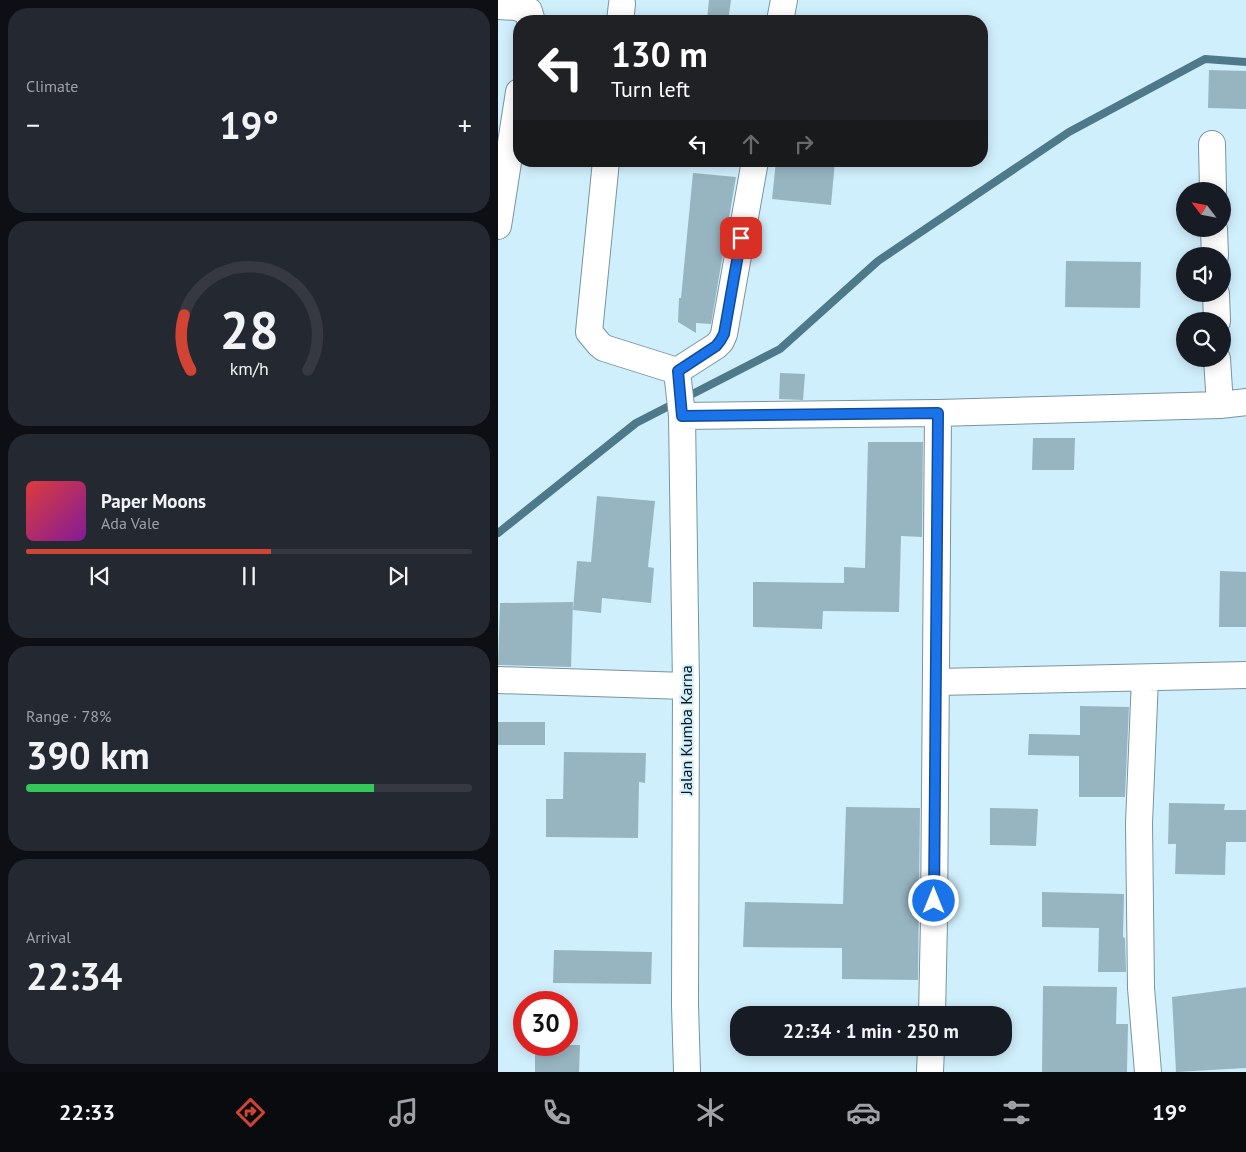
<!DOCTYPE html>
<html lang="en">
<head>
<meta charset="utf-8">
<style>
	body { margin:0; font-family:"PT Sans",sans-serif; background:#242831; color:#f1f3f6; height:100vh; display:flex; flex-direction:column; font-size:19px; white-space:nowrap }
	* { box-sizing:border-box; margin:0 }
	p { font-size:16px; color:#9ea1a6 }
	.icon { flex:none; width:28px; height:28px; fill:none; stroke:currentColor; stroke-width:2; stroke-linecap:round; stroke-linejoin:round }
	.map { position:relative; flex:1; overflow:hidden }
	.drawer { display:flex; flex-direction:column; gap:8px; padding:8px; background:#0d0f14; width:498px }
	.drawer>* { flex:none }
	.top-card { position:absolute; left:15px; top:15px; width:475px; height:152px; border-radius:20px; box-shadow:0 2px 12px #0003; background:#202124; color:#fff; overflow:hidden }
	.needle { width:32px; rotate:302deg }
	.controls { position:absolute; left:678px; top:182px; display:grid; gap:10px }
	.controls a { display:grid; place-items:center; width:55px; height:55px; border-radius:50%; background:#171b24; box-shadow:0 2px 12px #0003; font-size:25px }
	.speed { position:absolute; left:15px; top:991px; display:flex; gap:10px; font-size:25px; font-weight:700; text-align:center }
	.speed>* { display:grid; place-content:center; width:65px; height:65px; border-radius:50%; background:#171b24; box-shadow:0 2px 12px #0003; line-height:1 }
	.speed .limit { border:8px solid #d22; background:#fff; color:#111 }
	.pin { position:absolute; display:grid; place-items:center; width:42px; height:42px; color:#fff; margin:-21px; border-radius:10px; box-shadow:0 2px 8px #0006 }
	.me { position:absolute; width:55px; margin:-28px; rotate:0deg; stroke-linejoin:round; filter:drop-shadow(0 0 4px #0008) }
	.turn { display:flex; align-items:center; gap:18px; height:105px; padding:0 15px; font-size:22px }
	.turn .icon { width:65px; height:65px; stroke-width:2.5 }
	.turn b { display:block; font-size:35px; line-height:42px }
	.lanes { display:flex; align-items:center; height:48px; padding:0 15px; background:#0003; justify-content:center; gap:25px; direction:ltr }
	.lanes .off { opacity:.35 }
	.big { font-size:38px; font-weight:700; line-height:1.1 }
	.drawer .card { flex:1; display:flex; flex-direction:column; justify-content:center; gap:8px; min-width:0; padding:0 18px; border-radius:20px; background:#242831 }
	.drawer .dial { align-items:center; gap:0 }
	.dial svg { height:130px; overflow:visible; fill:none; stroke:#363941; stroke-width:7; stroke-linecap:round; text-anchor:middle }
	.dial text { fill:#f1f3f6; stroke:none }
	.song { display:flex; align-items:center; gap:15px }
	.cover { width:60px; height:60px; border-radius:8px; background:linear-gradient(135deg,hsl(0 70% 55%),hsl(290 70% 35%)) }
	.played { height:5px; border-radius:2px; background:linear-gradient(90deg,#d14434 55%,#363941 55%) }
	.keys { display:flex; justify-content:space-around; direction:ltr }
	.heat { display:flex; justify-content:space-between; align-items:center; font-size:28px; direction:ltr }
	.charge { height:8px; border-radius:4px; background:linear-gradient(90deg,#34c759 78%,#363941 0) }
	.trip { position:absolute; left:232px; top:1006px; width:282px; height:50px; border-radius:20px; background:#171b24; box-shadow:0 2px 12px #0003; font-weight:700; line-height:50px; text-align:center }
	.tabs { display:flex; height:80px; justify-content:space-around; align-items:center; background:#090b0e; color:#9ea1a6 }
	.tabs .icon { width:35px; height:35px }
	.tabs .current { color:#d14434 }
	.tabs b { font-size:22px; color:#f1f3f6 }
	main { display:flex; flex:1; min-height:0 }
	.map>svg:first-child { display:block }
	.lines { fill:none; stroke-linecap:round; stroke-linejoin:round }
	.stream { stroke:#4e798a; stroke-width:8 }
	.building { fill:#97b4c1 }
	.minor-casing { stroke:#7895a1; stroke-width:28 }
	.minor { stroke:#fff; stroke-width:26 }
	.route-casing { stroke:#114b97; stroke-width:12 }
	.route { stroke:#1a73e8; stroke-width:9 }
	.labels { text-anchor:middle; stroke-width:4; stroke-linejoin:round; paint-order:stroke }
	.street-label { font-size:16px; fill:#091418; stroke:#d0effc }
</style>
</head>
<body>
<main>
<section class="drawer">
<div class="card"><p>Climate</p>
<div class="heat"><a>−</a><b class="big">19°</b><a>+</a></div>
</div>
<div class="card dial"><svg viewBox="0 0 100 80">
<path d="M14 69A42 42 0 1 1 86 69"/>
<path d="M14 69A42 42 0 0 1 10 35" stroke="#d14434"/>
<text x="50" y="56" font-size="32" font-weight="700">28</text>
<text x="50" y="72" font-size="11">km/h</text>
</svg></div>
<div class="card">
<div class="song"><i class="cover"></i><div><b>Paper Moons</b><p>Ada Vale</p></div></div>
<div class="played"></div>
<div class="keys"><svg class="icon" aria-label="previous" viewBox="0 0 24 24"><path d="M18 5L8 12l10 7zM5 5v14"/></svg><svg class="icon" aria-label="pause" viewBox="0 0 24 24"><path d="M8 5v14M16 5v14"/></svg><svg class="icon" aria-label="next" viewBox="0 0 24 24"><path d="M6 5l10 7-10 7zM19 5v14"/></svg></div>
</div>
<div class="card"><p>Range · 78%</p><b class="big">390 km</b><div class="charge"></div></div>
<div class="card"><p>Arrival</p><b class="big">22:34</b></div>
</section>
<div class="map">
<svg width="749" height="1072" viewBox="0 0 749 1072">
	<rect width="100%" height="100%" fill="#d0effc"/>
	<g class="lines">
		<path class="stream" d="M 0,533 L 138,423 L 282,349 L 380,261 L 571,132 L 707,59 L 749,62"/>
	</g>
	<path class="building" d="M 211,0 L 233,0 L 230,21 L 209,20 Z
		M 711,70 L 749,71 L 749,109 L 710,108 Z
		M 278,161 L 337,161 L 333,205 L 274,199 Z
		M 195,173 L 238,177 L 213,324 L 198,323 L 198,333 L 180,322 L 181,298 L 183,298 Z
		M 568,261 L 643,262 L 642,308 L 567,307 Z
		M 282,373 L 307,374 L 305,400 L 281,399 Z
		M 535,438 L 577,438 L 576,470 L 534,470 Z
		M 370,442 L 425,442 L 424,537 L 403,536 L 401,612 L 325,611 L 324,629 L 255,627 L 255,582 L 346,583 L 346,567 L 367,568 Z
		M 99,496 L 157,501 L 150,567 L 156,568 L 153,603 L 104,598 L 103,613 L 75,610 L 79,561 L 93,562 Z
		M 722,571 L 749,572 L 749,627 L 721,627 Z
		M 75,602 L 73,667 L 0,665 L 2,603 Z
		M 582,706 L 631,707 L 627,797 L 581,797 L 581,756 L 530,755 L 531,734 L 582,735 Z
		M 0,722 L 47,722 L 47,745 L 0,745 Z
		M 66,752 L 148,753 L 147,783 L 141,782 L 140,838 L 48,837 L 48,799 L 65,799 Z
		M 671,803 L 727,804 L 726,810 L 749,810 L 749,842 L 728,842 L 727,875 L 677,874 L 678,844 L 670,844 Z
		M 348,807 L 422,808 L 420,980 L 344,979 L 344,948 L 245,947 L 247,902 L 345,904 Z
		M 492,808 L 540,809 L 538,846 L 492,845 Z
		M 544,892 L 626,894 L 625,937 L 627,938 L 628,972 L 600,972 L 601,928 L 544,927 Z
		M 56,950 L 154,952 L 153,984 L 55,983 Z
		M 545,986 L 619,987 L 618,1024 L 630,1024 L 629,1072 L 544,1072 Z
		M 749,987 L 749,1068 L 678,1072 L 674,997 Z
		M 37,1045 L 82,1045 L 81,1072 L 37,1072 Z"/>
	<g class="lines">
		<defs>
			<path id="minor" d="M 0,6 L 18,7 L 31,11 L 33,18 L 32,21
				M 122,21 L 124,4
				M 282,21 L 286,0
				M 714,144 L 715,191
				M 108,161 L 91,332 L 101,344 L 106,348 L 179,371
				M 0,226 L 21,92
				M 716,229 L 717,256
				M 718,294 L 719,321
				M 719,359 L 722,405
				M 179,371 L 184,416 L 188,686 L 187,1005 L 189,1072
				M 179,371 L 218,346 L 223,341 L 226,334 L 257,161
				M 184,416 L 440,413 L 722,405 L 749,402
				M 647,678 L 641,823 L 643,988 L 650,1072
				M 0,680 L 188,686
				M 438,682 C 541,679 645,678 749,675
				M 434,1015 L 436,921 L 440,413
				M 432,1072 L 433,1048"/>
		</defs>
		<use href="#minor" class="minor-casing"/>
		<use href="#minor" class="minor"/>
	</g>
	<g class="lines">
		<defs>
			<path id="route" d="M 243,238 L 226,334 L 222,341 L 218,346 L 180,371 L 184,416 L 440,413 L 436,901"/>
		</defs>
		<use href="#route" class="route-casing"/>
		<use href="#route" class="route"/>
	</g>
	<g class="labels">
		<g class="street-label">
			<text transform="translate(188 730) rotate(-90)" y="6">Jalan Kumba Karna</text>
		</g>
	</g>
</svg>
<div class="controls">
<a><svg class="needle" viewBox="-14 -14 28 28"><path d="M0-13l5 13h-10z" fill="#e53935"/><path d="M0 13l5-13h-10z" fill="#9ea1a6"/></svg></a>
<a><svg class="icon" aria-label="sound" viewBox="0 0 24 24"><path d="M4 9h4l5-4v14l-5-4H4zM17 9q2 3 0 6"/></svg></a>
<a><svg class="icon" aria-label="search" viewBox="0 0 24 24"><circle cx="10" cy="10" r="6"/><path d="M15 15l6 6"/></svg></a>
</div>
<div class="speed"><div class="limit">30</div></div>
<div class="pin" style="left:243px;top:238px;background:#d93025"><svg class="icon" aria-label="arrive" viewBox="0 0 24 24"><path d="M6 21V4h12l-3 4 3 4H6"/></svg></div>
<svg class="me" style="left:436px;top:901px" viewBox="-20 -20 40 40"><circle r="17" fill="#1a73e8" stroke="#fff" stroke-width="3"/><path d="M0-11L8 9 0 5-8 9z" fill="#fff"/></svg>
<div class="trip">22:34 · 1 min · 250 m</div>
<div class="top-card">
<div class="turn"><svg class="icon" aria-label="left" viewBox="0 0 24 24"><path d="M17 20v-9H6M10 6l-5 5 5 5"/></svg><div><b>130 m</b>Turn left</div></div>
<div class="lanes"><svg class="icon" aria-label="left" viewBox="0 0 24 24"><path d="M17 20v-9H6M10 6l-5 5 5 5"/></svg><svg class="icon off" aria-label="ahead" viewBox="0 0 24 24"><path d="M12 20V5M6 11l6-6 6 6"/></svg><svg class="icon off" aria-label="right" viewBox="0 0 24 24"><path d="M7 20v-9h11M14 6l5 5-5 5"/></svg></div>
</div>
</div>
</main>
<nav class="tabs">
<b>22:33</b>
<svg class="icon current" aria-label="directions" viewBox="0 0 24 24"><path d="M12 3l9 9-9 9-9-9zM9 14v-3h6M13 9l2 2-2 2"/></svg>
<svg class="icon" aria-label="music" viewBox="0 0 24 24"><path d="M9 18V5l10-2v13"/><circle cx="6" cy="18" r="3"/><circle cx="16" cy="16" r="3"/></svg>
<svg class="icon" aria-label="phone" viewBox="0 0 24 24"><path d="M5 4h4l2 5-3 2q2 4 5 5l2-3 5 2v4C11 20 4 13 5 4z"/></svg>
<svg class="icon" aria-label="climate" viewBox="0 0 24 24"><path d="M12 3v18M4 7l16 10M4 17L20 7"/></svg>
<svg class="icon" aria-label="car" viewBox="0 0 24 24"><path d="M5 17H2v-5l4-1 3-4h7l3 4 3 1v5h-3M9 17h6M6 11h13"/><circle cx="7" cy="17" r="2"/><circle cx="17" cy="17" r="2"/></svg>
<svg class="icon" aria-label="filters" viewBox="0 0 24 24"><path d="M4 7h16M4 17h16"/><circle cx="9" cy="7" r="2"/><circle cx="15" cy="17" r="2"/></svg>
<b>19°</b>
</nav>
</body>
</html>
